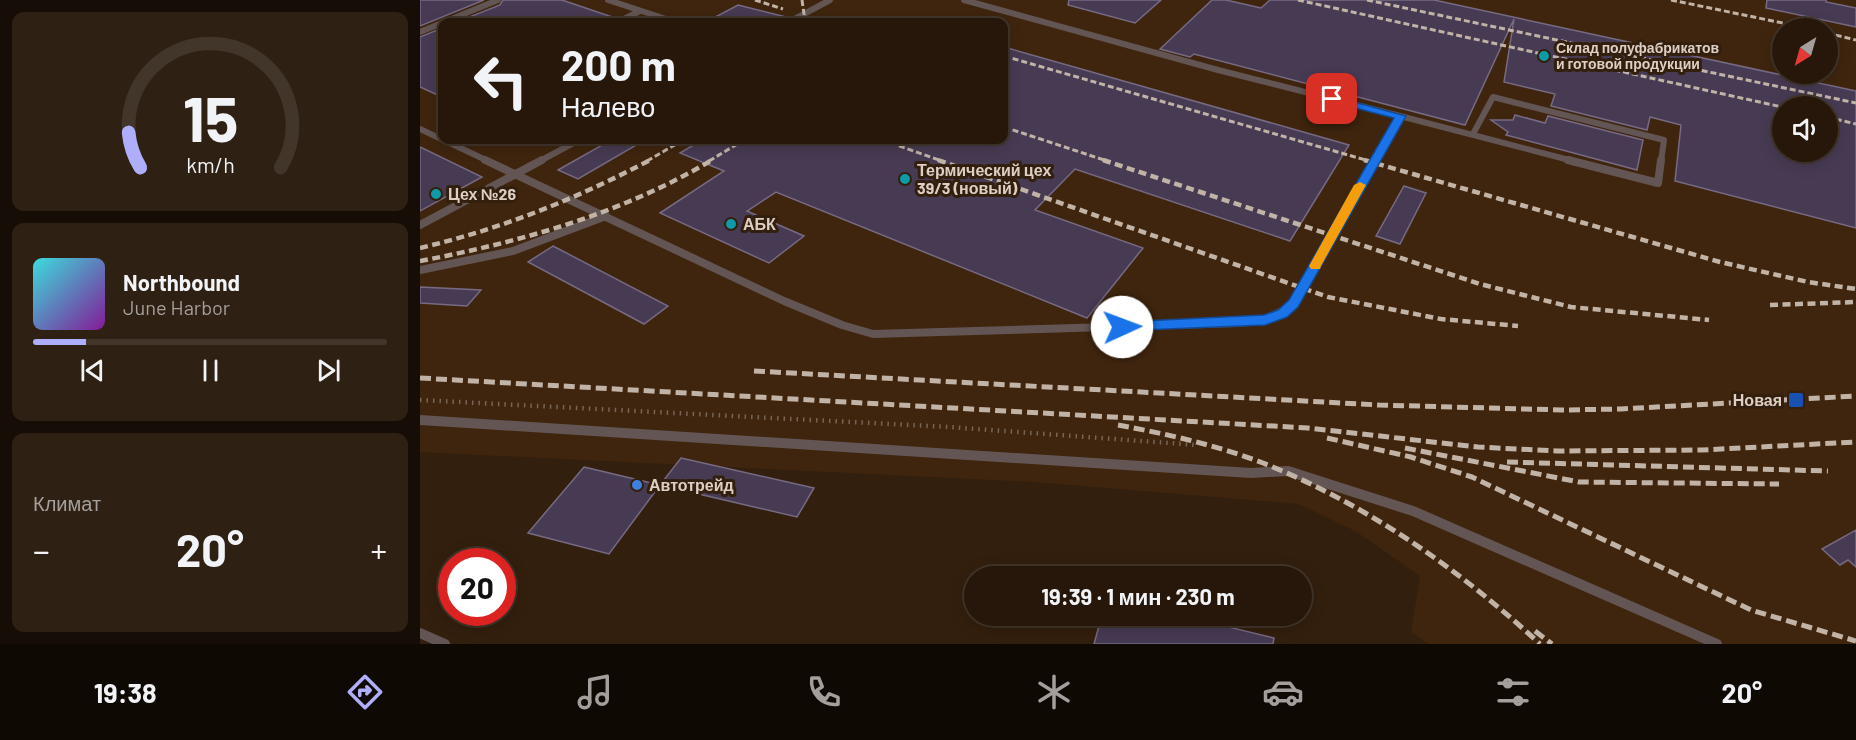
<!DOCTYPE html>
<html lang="ru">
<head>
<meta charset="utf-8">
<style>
	body { margin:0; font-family:Barlow,sans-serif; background:#2e2013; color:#f1f3f6; height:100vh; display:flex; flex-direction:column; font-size:22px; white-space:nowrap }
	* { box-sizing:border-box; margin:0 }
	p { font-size:20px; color:#a49f9c }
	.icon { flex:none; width:33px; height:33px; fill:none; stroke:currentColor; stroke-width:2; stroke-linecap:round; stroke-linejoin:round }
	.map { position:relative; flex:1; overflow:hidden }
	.drawer { display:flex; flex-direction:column; gap:12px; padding:12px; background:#150d06; width:420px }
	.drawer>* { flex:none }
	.banner { position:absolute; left:18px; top:18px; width:570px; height:126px; border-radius:12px; box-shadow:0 3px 15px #0003,0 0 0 2px #42362b; background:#26170a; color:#f1f3f6; overflow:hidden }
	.needle { width:39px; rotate:217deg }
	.buttons { position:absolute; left:1352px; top:18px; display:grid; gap:12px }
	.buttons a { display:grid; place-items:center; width:66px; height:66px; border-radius:50%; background:#26170a; box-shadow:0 3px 15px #0003,0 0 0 2px #42362b; font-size:30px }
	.speed { position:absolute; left:18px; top:548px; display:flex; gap:12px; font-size:30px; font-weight:700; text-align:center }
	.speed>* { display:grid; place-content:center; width:78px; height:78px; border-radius:50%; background:#26170a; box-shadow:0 3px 15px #0003,0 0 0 2px #42362b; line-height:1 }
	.speed .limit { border:9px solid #d22; background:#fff; color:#111 }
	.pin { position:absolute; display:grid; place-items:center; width:51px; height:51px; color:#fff; margin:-26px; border-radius:12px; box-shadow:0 3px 9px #0006 }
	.me { position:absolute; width:66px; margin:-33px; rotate:88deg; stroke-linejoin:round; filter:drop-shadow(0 0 4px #0008) }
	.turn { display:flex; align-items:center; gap:21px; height:126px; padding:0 24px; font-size:27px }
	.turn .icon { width:78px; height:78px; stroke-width:2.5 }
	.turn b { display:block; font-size:42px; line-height:51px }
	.big { font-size:45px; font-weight:700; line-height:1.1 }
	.drawer .tile { flex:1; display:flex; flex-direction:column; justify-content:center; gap:9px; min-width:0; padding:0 21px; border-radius:12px; background:#2e2013 }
	.drawer .dial { align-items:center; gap:0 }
	.dial svg { height:156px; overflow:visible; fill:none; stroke:#42362b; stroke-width:7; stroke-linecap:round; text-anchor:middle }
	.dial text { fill:#f1f3f6; stroke:none }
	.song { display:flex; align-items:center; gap:18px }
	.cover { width:72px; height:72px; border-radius:9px; background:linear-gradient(135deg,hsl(180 70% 55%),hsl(290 70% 35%)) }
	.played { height:6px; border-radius:3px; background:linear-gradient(90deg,#afaefa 15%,#42362b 15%) }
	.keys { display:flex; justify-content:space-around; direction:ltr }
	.heat { display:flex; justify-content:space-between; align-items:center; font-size:33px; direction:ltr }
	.trip { position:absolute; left:544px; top:566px; width:348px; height:60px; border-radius:30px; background:#26170a; box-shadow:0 3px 15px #0003,0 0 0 2px #42362b; font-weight:700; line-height:60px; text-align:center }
	.tabs { display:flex; height:96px; justify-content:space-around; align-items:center; background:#0f0904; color:#a49f9c }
	.tabs .icon { width:42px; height:42px }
	.tabs .active { color:#afaefa }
	.tabs b { font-size:27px; color:#f1f3f6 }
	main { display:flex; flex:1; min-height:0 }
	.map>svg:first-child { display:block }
	.built { fill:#3f250e; fill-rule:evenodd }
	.building { fill:#473b53; stroke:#766a84; stroke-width:1.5; fill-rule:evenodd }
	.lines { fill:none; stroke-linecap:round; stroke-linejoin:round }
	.path { stroke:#776556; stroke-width:4.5; stroke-dasharray:1.5 5; stroke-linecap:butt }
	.service-far2 { stroke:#635554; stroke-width:6 }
	.service-far1 { stroke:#635554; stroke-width:8 }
	.service { stroke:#635554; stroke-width:10 }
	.rail-far2 { stroke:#c2b3a7; stroke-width:3; stroke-dasharray:6 3; stroke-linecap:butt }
	.rail-far1 { stroke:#c2b3a7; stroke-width:4.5; stroke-dasharray:8 4.5; stroke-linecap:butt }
	.rail { stroke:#c2b3a7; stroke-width:5; stroke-dasharray:11 5; stroke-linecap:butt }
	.route { fill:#1a73e8; stroke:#114b97; stroke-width:1.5 }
	.slow { fill:#f59e0b }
	.culture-dot { fill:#0f9aa8; stroke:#331f0d; stroke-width:2 }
	.transit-dot { fill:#1a4fb4; stroke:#331f0d; stroke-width:2 }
	.shop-dot { fill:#3f7fe0; stroke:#331f0d; stroke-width:2 }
	.labels { text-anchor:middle; stroke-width:6; stroke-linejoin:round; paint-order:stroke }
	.far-poi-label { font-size:14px; font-weight:bold; fill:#ddcfc4; stroke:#331f0d; text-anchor:start }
	.poi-label { font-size:16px; font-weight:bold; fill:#ddcfc4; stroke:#331f0d; text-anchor:start }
</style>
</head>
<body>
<main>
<section class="drawer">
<div class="tile dial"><svg viewBox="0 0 100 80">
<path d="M14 69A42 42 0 1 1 86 69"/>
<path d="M14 69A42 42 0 0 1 8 51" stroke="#afaefa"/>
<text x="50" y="56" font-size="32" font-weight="700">15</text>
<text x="50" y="72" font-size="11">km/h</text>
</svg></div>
<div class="tile">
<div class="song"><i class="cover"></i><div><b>Northbound</b><p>June Harbor</p></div></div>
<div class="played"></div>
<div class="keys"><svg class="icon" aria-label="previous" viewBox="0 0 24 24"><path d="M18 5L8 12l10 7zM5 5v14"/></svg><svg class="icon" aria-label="pause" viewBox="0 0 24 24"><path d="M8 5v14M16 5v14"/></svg><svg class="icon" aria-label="next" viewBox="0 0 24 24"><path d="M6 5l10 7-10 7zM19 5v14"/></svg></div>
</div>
<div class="tile"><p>Климат</p>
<div class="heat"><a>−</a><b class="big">20°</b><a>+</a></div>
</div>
</section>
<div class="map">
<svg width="1436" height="644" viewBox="0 0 1436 644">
	<rect width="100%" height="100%" fill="#331f0d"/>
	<path class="built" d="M 0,0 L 1436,0 L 1436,644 L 1009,644 L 991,632 L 1000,576 L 937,532 L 879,504 L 615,482 L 0,452 ZM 22,22 L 584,22 L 584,140 L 22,140 ZM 1362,28 L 1407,28 L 1407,74 L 1362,74 ZM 1362,106 L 1407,106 L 1407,152 L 1362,152 Z"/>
	<path class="building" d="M 0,0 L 64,0 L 0,26 Z
		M 83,0 L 142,0 L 201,20 L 200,22 L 37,22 L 80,5 Z
		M 649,0 L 741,0 L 715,23 L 648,5 Z
		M 792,0 L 806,0 L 841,8 L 850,0 L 1014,0 L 1436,91 L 1436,228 L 1255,181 L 1261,125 L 1230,117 L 1227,130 L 1131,106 L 1135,94 L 1084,82 L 1094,19 L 1045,125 L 774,54 L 770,57 L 740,49 ZM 1362,106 L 1407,106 L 1407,152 L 1362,152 Z
		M 1347,0 L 1406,0 L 1406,2 L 1436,8 L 1436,27 L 1346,8 Z
		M 318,5 L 366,17 L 365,18 L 364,22 L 286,22 Z
		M 22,28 L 22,97 L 0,87 L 0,37 Z
		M 584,47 L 929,145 L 870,241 L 655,169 L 615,210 L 723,248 L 667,318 L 356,192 L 327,211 L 384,236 L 349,263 L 240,213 L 304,171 L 260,153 L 282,140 L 584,140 Z
		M 1095,115 L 1125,123 L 1128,116 L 1223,140 L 1217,170 L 1086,135 L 1088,132 L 1071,120 L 1093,120 Z
		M 191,140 L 225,140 L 158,179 L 138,170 Z
		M 0,147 L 62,177 L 0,211 Z
		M 984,186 L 1006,193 L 980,244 L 956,236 Z
		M 133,246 L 248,306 L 224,324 L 108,262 Z
		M 0,287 L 61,290 L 47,306 L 0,303 Z
		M 261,458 L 394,488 L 377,517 L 240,485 Z
		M 164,467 L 240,485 L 189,554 L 108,533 Z
		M 1436,530 L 1436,567 L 1428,560 L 1420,565 L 1402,549 Z
		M 682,615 L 759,615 L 854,638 L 853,644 L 674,644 Z"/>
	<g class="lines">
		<path class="path" d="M 0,400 L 529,427 L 777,445"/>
		<path class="service-far2" d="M 188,0 L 255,22
			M 544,0 L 798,70 L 980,116 L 954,161
			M 206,18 L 220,11
			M 24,22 L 78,0
			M 369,22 L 410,0
			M 0,32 L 22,23
			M 980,116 L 1153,161
			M 0,129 L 68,161
			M 1053,134 L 1073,97 L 1244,140 L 1241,161
			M 120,161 L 159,140"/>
		<path class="service-far1" d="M 65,160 L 364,301 L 422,325 L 453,334 L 819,323 C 840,321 857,317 873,303 L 955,160
			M 1148,160 L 1238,183 L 1241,160
			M 0,225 L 122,160
			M 0,270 L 93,251 L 186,216"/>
		<path class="service" d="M 0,420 L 831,473 L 868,471 L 993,511 L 1297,644
			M 0,633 L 25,644"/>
		<path class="rail-far2" d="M 335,0 L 363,9
			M 382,0 L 384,14 L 382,22
			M 878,0 L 1362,107
			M 947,0 L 1436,103
			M 1251,0 L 1387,28
			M 1379,23 L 1406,28
			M 1407,33 L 1436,40
			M 584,56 L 949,161
			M 1407,117 L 1436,124
			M 584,127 L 687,161
			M 462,140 L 522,161
			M 227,161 L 263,140
			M 289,161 L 324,140"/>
		<path class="rail-far1" d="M 518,160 L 908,297 L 1021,319 L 1098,326
			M 683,160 L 1060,284 L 1151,307 L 1289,320
			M 944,160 L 1300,262 L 1388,282 L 1436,289
			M 0,248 C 81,229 156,199 230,160
			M 0,261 C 101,242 203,213 292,160
			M 1350,305 L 1436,302"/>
		<path class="rail" d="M 334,371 L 959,405 L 1142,410 L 1201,409 L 1436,396
			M 0,378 L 888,428 L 1058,447 L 1137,451 L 1282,450 L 1436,442
			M 698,425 C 747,434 796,445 843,463 C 946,504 1039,569 1120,644
			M 907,438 L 991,457 L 1052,477 L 1331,610 L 1436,641
			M 985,448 L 1159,482 L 1359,484
			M 1087,462 L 1408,471
			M 1115,631 L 1132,644"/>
	</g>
	<path class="route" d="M 912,96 L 986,116 L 878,307 L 867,317 L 845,325 L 697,331 L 695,327 L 702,322 L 844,315 L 858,310 L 869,300 L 974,118 L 908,101 L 908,97 Z"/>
	<path class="slow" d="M 940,182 L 946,185 L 901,266 L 900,269 L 891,269 L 889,266 L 934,185 Z"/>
	<g class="culture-dot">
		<circle cx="1124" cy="56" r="6"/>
		<circle cx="485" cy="179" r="6"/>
		<circle cx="16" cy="194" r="6"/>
		<circle cx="311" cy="224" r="6"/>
	</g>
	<rect class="transit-dot" x="1368" y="392" width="16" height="16" rx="3"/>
	<circle class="shop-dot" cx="217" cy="485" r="6"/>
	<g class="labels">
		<g class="far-poi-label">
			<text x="1136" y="53">Склад полуфабрикатов<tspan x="1136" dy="16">и готовой продукции</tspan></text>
		</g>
		<g class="poi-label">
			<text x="497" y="176">Термический цех<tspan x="497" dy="18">39/3 (новый)</tspan></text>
			<text x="28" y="200">Цех №26</text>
			<text x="323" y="230">АБК</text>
			<text x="1362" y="406" text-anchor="end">Новая</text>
			<text x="229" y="491">Автотрейд</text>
		</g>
	</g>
</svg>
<div class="buttons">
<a><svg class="needle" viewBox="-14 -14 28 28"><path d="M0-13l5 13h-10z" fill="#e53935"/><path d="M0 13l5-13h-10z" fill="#a49f9c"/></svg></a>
<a><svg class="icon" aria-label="sound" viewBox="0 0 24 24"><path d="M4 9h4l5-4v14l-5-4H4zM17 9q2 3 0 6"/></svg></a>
</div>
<div class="speed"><div class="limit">20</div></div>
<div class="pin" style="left:912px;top:99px;background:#d93025"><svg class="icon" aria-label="arrive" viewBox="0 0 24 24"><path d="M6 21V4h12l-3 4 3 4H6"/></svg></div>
<svg class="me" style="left:702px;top:327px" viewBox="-20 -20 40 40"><circle r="19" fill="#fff"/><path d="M0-13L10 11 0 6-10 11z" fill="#1a73e8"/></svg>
<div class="trip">19:39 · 1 мин · 230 m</div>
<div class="banner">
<div class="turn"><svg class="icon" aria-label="left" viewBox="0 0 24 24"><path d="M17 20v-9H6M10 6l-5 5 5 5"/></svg><div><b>200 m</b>Налево</div></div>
</div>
</div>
</main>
<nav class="tabs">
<b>19:38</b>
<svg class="icon active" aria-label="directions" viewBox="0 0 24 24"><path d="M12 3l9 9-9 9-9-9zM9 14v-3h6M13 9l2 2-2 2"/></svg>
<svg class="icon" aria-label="music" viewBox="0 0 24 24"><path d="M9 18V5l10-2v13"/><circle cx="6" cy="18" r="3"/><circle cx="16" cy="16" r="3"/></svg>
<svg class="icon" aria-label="phone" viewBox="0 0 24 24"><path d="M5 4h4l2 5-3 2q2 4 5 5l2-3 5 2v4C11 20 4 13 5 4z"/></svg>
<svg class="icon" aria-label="climate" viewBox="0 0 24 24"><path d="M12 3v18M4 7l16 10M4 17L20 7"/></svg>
<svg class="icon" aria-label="car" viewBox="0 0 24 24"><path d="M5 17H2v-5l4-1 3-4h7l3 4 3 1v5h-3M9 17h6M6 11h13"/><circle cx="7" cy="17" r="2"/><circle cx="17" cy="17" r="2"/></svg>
<svg class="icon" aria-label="filters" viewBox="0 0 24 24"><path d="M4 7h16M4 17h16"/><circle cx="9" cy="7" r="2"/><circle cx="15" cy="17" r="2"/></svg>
<b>20°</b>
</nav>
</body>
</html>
